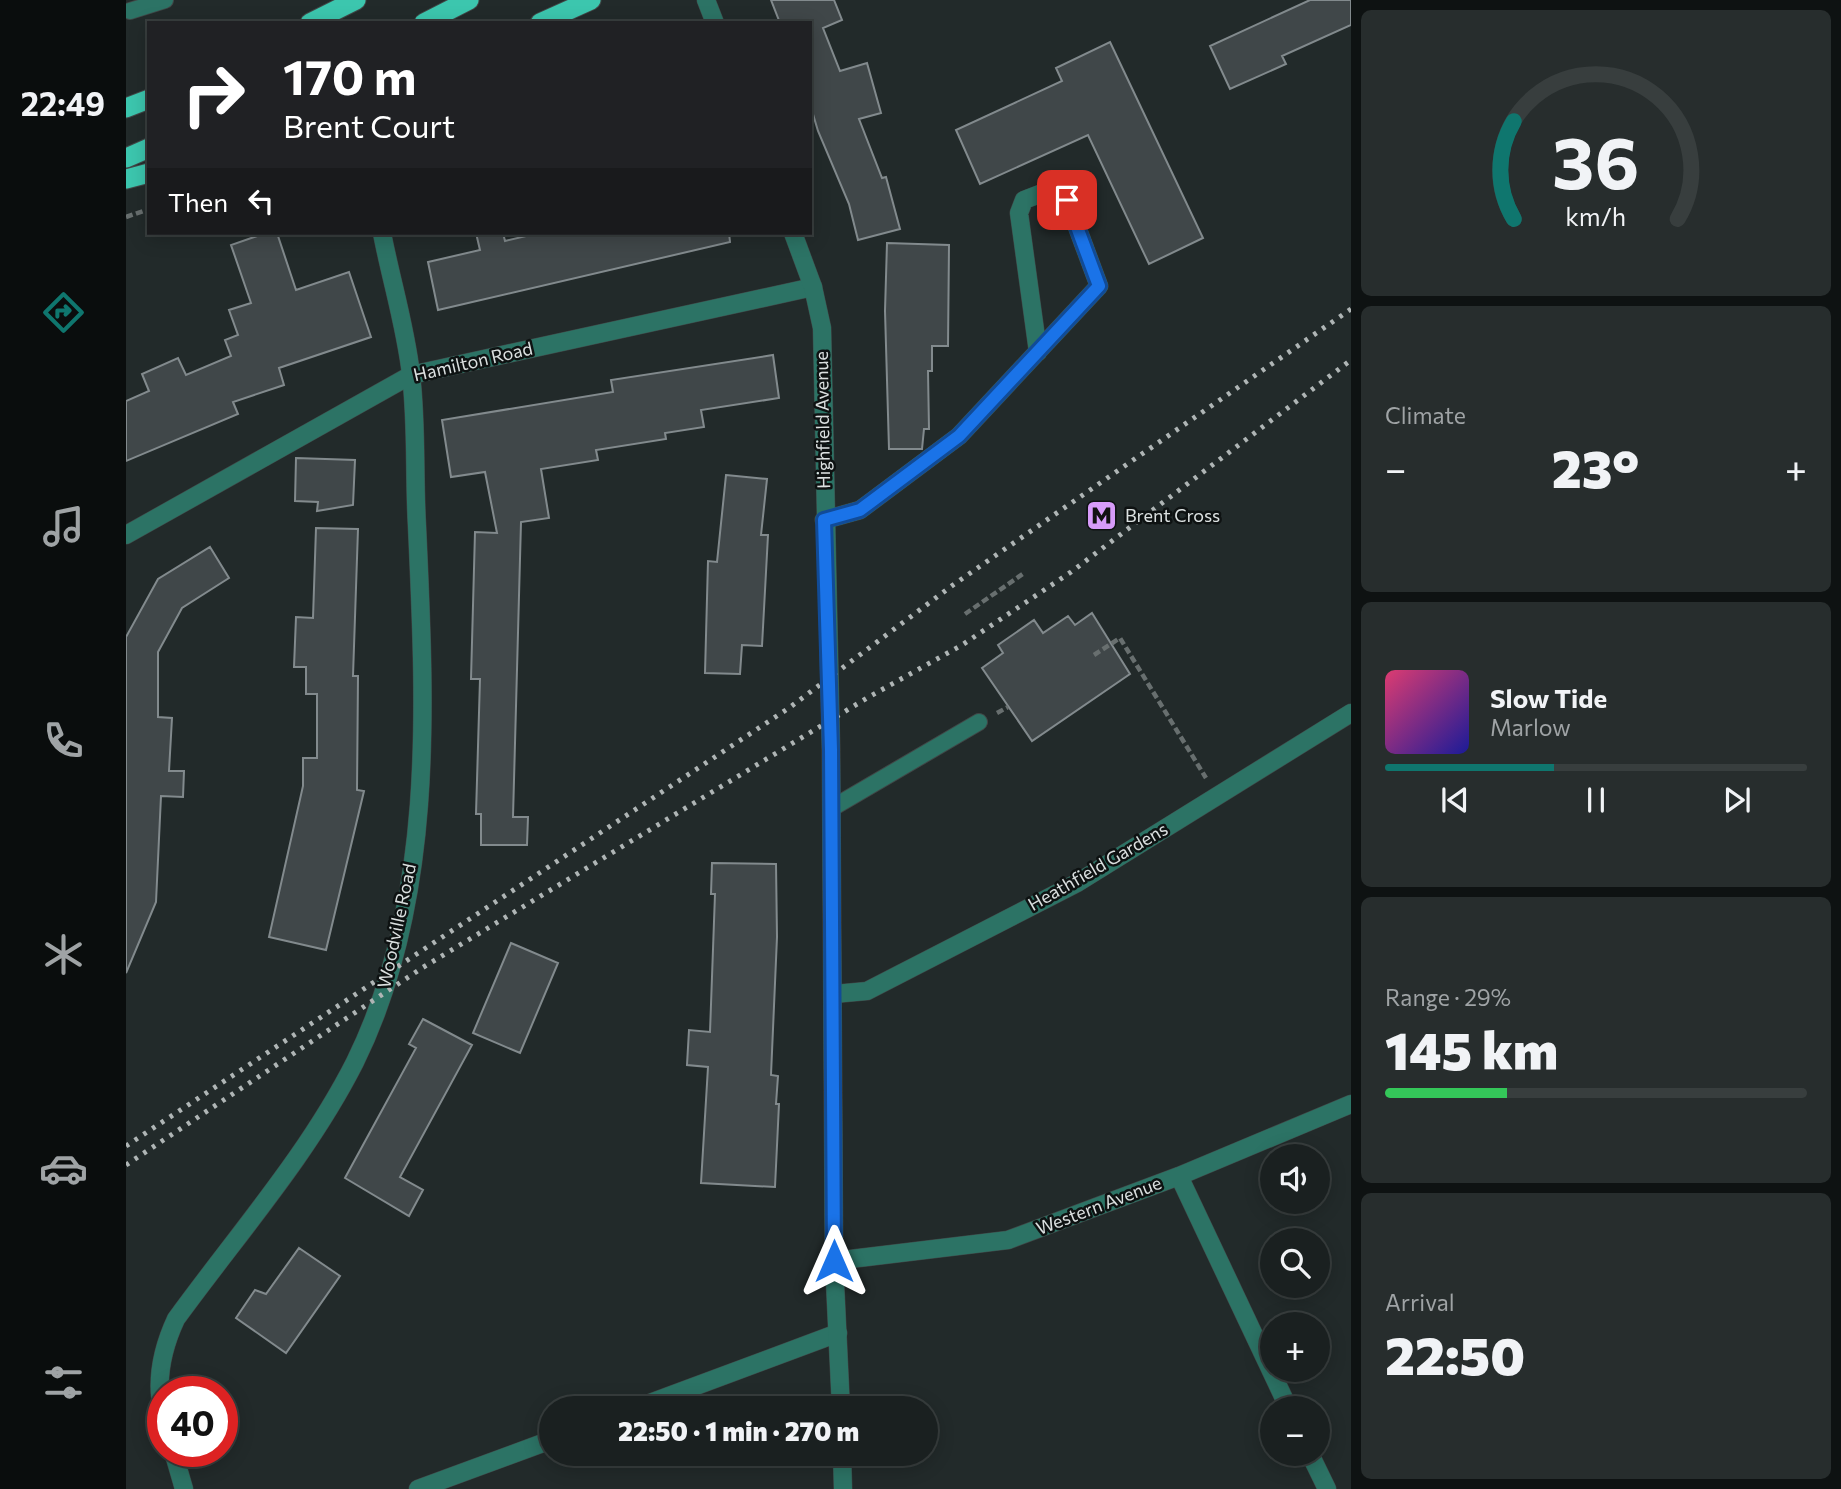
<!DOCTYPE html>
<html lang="en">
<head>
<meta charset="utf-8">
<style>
	body { margin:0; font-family:Commissioner,sans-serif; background:#272d2d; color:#f1f3f6; height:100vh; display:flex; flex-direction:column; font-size:26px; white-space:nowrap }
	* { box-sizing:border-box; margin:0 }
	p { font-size:23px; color:#9fa3a5 }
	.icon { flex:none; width:38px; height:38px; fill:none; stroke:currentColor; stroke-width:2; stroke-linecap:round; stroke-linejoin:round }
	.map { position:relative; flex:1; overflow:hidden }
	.sheet { display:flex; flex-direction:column; gap:10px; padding:10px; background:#0e1212; width:490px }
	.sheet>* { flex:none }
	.hud { position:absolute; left:21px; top:21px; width:665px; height:214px; border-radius:0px; box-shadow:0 4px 18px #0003,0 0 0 2px #383e3e; background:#202124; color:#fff; overflow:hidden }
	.tools { position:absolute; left:1134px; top:1144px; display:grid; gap:14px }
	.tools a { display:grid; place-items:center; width:70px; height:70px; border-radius:50%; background:#1a2020; box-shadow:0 4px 18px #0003,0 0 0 2px #383e3e; font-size:35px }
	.speed { position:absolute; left:21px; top:1376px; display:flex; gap:14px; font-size:35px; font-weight:700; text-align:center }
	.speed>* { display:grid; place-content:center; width:91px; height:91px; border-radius:50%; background:#1a2020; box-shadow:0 4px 18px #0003,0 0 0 2px #383e3e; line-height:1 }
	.speed .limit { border:10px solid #d22; background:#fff; color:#111 }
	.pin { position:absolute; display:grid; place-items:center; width:60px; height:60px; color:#fff; margin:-30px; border-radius:14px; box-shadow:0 4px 10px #0006 }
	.me { position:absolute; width:77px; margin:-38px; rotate:0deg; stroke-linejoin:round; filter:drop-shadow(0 0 5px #0008) }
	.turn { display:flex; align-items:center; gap:24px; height:147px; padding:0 21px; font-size:32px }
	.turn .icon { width:91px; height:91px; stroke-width:2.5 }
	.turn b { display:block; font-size:49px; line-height:60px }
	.then { display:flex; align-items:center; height:66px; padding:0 21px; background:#0003; gap:14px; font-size:26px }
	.big { font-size:52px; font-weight:800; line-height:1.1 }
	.sheet .widget { flex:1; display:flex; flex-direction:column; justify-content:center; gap:10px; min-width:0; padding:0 24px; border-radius:10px; background:#272d2d }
	.sheet .dial { align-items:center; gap:0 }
	.dial svg { height:182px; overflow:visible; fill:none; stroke:#383e3e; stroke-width:7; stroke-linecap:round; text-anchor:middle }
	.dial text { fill:#f1f3f6; stroke:none }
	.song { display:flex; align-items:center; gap:21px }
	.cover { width:84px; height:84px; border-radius:10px; background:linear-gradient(135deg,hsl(340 70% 55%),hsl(240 70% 35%)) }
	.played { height:7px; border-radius:4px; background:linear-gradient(90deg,#0f766e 40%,#383e3e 40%) }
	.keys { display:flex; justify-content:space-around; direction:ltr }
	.heat { display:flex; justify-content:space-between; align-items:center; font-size:38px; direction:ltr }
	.charge { height:10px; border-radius:5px; background:linear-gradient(90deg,#34c759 29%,#383e3e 0) }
	.trip { position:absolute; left:413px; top:1396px; width:399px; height:70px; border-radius:35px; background:#1a2020; box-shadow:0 4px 18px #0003,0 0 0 2px #383e3e; font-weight:800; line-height:70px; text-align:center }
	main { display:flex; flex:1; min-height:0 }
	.tabs { display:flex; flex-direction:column; width:126px; justify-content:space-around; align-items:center; background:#0a0d0d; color:#9fa3a5 }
	.tabs .icon { width:49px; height:49px }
	.tabs .on { color:#0f766e }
	.tabs b { font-size:32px; color:#f1f3f6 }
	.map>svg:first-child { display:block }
	.building { fill:#404749; stroke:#828a8d; stroke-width:2 }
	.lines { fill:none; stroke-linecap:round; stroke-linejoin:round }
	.service-casing { stroke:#404747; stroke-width:18 }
	.minor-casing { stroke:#404747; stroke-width:19 }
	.tertiary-casing { stroke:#404747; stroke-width:19 }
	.trunk-casing { stroke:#404747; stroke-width:21 }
	.path { stroke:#686f6f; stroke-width:4.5; stroke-dasharray:7 3.5; stroke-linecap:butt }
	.service { stroke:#2c7365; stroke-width:16 }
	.minor { stroke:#2c7365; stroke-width:18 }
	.tertiary { stroke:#2c7365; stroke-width:18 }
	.trunk { stroke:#3cc6ae; stroke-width:19 }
	.rail { stroke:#afb5b5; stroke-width:5; stroke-dasharray:3.5 7; stroke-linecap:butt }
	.route-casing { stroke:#114b97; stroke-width:18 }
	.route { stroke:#1a73e8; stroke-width:12 }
	.labels { text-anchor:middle; stroke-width:5; stroke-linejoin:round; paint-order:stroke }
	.street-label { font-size:18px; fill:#dbe0e0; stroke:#0e1212 }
	.poi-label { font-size:18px; fill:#dbe0e0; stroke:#0e1212; text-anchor:start }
</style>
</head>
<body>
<main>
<nav class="tabs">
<b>22:49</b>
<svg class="icon on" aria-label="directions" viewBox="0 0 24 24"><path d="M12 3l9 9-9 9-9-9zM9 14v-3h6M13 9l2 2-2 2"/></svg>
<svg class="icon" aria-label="music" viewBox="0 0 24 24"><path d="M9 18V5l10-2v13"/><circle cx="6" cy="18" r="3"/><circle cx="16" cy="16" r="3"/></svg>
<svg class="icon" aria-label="phone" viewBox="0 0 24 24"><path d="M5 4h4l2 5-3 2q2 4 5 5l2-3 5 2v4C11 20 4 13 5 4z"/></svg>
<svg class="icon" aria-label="climate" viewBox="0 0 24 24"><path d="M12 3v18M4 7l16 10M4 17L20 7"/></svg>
<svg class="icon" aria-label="car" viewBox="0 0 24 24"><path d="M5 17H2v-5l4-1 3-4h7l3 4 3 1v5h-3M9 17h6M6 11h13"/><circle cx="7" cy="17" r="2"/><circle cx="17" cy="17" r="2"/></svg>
<svg class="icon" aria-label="filters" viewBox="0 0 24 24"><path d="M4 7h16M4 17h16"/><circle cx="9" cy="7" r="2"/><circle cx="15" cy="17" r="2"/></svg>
</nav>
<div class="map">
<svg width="1225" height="1489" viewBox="0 0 1225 1489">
	<rect width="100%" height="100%" fill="#222a2a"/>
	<path class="building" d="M 645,0 L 708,0 L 716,20 L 697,28 L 714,71 L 741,63 L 755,113 L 733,119 L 756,178 L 760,177 L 774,229 L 732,240 L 723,204 L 692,131 L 684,104 L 684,23 L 654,23 Z
		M 1184,0 L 1225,0 L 1225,25 L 1156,56 L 1160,64 L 1104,89 L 1084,46 Z
		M 984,42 L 1077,238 L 1023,264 L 962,135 L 854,184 L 830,130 L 936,81 L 930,68 Z
		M 140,233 L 151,233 L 170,290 L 223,272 L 245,337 L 153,368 L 158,385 L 107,402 L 112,414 L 0,461 L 0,401 L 23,391 L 16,374 L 52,358 L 60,375 L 105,356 L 99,340 L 112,335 L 103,310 L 125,303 L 105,245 Z
		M 350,233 L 377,233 L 379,241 L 413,233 L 603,233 L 604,242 L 312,310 L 302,262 L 354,250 Z
		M 761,243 L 823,245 L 822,346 L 806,346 L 806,371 L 802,371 L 803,429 L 798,429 L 796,449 L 763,449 L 759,311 Z
		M 647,355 L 653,398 L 575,410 L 578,427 L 539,433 L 540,439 L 470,450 L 472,460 L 415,469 L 423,518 L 395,522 L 387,817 L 402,817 L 401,845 L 355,845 L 355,814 L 350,814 L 354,679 L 345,679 L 349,532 L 371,533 L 359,472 L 325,477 L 316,420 L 487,392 L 485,380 Z
		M 170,458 L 229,460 L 227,505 L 191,511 L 192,502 L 169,501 Z
		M 600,475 L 641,479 L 635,535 L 642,535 L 636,646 L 616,645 L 614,674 L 579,673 L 582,561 L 591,562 Z
		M 190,528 L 232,529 L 227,676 L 232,676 L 231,790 L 238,791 L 200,950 L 143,937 L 177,786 L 177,758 L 191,758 L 191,694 L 180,694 L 180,667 L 168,667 L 170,617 L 187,618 Z
		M 84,547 L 103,578 L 56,608 L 32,652 L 32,717 L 46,718 L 43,771 L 58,771 L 57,797 L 35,796 L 30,902 L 0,973 L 0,637 L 32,579 Z
		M 966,613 L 1004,674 L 906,741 L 856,668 L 877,653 L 872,645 L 908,620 L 917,633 L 942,616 L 949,625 Z
		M 586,863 L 650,864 L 651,937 L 645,1075 L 652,1076 L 650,1104 L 653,1104 L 649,1187 L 575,1183 L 582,1067 L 561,1065 L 563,1030 L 584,1032 L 589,894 L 585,894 Z
		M 385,943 L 432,963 L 394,1053 L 347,1033 Z
		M 297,1019 L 346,1045 L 274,1177 L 297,1190 L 283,1216 L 219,1178 L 290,1048 L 283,1044 Z
		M 173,1248 L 214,1276 L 160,1353 L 110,1318 L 129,1290 L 140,1294 Z"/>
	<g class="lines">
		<defs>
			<path id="service" d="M 4,11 L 39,0
				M 706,808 L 853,722"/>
			<path id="minor" d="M 698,520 L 734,510 L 833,436 L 973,286 L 941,200 L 924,190 L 898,200 L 893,213 L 912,352
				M 0,535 L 285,375 L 687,287
				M 708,994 L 741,991 L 951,883 L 1225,713
				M 1053,1176 L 1163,1409
				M 708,1261 L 882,1240 L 1053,1176 L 1225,1104
				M 508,1409 L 712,1333
				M 37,1414 C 29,1381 36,1349 50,1319 C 111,1235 182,1155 229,1062 C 310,898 299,703 291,526 C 288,476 291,424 285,375 C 280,328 265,280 256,233
				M 47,1451 L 58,1489
				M 1184,1454 L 1201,1489
				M 292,1489 L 425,1440"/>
			<path id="tertiary" d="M 580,0 L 589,23
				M 667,233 L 687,287 L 696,328 L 705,750 L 708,1261 L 715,1409
				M 716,1454 L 717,1489"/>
			<path id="trunk" d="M 184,23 L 230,0
				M 298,23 L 343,0
				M 414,23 L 465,0
				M 0,108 L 23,99
				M 0,158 L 23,148
				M 0,179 L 23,173"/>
		</defs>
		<use href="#service" class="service-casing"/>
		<use href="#minor" class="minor-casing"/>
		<use href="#tertiary" class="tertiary-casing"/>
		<use href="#trunk" class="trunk-casing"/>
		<path class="path" d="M 0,217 L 23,209
			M 839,614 L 898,573
			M 968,655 L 994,638 L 1080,778
			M 871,713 L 882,707"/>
		<use href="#service" class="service"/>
		<use href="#minor" class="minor"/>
		<use href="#tertiary" class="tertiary"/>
		<use href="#trunk" class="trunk"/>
		<path class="rail" d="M 0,1146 L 663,708 L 827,585 L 1225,309
			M 0,1165 L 296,968 L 741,698 L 836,645 L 945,572 L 1225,360"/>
	</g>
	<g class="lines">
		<defs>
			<path id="route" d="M 708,1261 L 705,750 L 698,520 L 734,510 L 833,436 L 973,286 L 941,200"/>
		</defs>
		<use href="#route" class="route-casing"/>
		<use href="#route" class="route"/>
	</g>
	<defs>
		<symbol id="metro-square" viewBox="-11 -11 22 22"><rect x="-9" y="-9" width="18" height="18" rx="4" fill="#d79bf9" stroke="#0e1212"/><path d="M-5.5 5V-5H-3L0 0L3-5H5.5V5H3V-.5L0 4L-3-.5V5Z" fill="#111"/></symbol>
	</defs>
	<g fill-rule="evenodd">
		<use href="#metro-square" x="958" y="498" width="35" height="35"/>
	</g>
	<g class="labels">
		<g class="street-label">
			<text transform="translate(347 362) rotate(-13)" y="6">Hamilton Road</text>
			<text transform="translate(697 420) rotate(-91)" y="6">Highfield Avenue</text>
			<text transform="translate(972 867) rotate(-30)" y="6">Heathfield Gardens</text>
			<text transform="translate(271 926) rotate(-78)" y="6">Woodville Road</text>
			<text transform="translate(973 1206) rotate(-21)" y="6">Western Avenue</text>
		</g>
		<g class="poi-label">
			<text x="999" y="522">Brent Cross</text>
		</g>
	</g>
</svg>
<div class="tools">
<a><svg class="icon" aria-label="sound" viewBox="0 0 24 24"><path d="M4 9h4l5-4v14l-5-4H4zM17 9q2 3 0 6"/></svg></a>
<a><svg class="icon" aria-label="search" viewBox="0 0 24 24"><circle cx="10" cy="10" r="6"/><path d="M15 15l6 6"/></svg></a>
<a>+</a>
<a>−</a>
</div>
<div class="speed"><div class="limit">40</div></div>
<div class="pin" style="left:941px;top:200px;background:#d93025"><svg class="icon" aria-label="arrive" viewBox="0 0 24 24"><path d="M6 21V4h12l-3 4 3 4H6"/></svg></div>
<svg class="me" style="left:708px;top:1261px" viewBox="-20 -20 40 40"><path d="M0-17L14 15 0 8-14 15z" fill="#1a73e8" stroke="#fff" stroke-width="4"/></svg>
<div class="trip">22:50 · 1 min · 270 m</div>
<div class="hud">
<div class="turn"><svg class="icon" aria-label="right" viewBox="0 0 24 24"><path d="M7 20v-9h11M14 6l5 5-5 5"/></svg><div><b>170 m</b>Brent Court</div></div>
<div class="then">Then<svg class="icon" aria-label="left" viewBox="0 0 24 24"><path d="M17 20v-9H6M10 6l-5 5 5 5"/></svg></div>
</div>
</div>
<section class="sheet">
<div class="widget dial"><svg viewBox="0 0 100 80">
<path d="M14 69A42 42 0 1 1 86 69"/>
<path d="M14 69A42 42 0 0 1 14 26" stroke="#0f766e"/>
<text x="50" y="56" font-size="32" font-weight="700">36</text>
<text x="50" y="72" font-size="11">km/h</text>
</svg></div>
<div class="widget"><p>Climate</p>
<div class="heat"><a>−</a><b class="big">23°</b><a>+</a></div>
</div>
<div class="widget">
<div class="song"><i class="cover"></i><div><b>Slow Tide</b><p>Marlow</p></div></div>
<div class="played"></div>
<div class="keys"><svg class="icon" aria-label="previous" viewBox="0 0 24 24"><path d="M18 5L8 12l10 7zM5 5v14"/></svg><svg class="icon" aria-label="pause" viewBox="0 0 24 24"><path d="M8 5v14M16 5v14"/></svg><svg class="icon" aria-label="next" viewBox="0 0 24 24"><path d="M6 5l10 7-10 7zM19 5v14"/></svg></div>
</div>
<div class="widget"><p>Range · 29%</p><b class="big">145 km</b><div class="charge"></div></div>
<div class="widget"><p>Arrival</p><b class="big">22:50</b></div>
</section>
</main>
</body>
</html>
